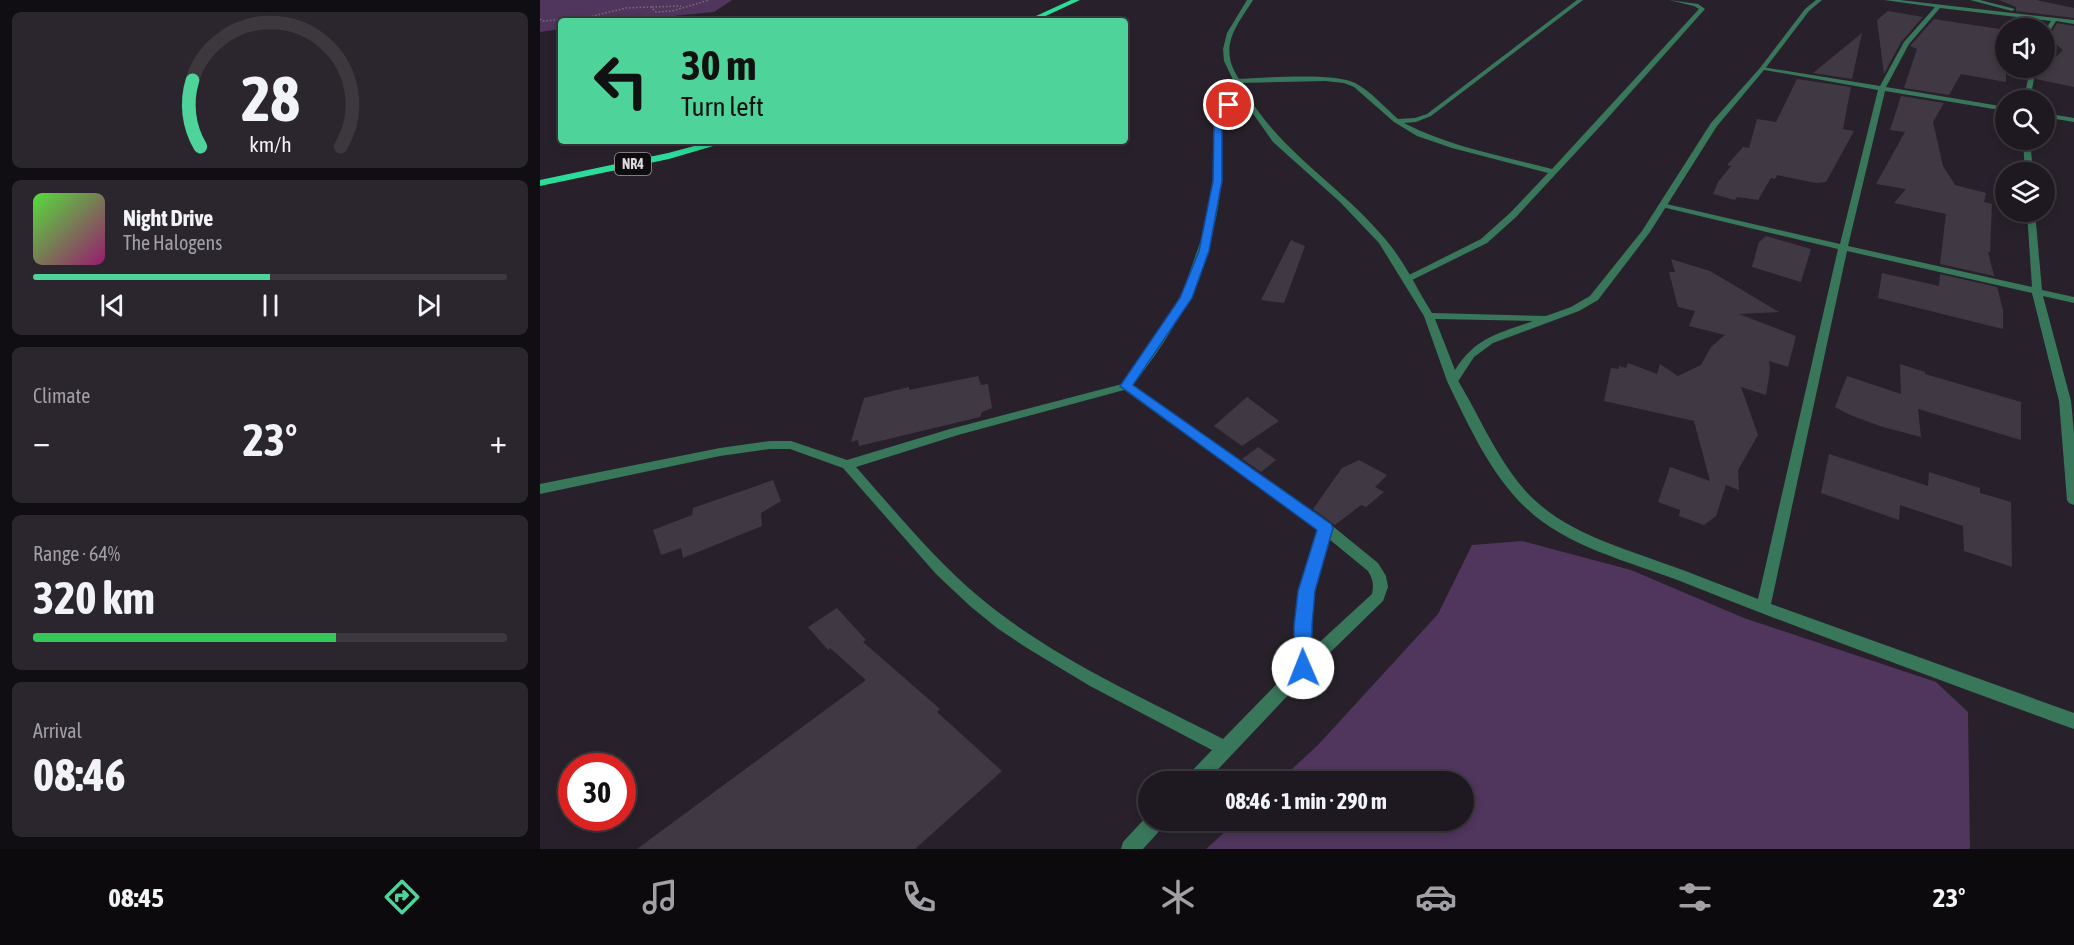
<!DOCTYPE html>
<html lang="en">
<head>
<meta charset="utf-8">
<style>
	body { margin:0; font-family:"Asap Condensed",sans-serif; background:#2b262d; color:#f1f3f6; height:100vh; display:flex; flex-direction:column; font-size:22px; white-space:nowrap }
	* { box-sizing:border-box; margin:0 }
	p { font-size:20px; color:#a1a0a5 }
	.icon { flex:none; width:33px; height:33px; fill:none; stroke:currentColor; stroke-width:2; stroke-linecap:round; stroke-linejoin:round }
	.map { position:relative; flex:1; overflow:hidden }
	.panel { display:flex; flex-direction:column; gap:12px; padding:12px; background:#100e12; width:540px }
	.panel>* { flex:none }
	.hud { position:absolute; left:18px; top:18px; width:570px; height:126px; border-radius:6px; box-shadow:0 3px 9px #0003,0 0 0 2px #3c383e; background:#4ed39a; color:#111; overflow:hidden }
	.fabs { position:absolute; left:1455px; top:18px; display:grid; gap:12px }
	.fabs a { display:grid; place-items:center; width:60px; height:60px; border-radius:50%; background:#1e1920; box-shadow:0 3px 9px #0003,0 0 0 2px #3c383e; font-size:30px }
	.speed { position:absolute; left:18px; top:753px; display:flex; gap:12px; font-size:30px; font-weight:700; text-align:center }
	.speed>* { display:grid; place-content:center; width:78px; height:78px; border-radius:50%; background:#1e1920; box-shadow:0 3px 9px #0003,0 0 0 2px #3c383e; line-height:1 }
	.speed .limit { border:9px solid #d22; background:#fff; color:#111 }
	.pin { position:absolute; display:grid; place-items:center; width:51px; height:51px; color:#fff; margin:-26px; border:3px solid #fff; border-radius:50%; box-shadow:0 2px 6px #0007 }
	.me { position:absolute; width:66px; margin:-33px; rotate:359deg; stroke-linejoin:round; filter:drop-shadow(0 0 4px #0008) }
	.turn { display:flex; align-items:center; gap:21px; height:126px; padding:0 24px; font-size:27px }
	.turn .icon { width:78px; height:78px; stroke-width:2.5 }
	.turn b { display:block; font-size:42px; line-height:51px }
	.big { font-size:45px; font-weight:700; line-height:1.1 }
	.panel .card { flex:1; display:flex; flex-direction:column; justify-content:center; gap:9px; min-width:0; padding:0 21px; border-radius:9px; background:#2b262d }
	.panel .dial { align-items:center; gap:0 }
	.dial svg { height:156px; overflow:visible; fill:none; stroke:#3c383e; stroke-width:7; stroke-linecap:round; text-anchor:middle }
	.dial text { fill:#f1f3f6; stroke:none }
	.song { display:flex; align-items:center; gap:18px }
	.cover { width:72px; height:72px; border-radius:9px; background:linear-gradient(135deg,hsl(110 70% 55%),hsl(320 70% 35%)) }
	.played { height:6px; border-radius:3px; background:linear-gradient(90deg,#4ed39a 50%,#3c383e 50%) }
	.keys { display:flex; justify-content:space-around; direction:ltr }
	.heat { display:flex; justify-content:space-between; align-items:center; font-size:33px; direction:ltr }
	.charge { height:9px; border-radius:4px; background:linear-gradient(90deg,#34c759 64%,#3c383e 0) }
	.trip { position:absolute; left:598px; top:771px; width:336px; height:60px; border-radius:30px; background:#1e1920; box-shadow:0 3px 9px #0003,0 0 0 2px #3c383e; font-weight:700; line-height:60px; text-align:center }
	.tab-bar { display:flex; height:96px; justify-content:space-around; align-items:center; background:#0c0a0d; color:#a1a0a5 }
	.tab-bar .icon { width:42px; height:42px }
	.tab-bar .current { color:#4ed39a }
	.tab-bar b { font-size:27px; color:#f1f3f6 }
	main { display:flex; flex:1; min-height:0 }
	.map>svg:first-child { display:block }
	.green { fill:#50355c }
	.building { fill:#403943 }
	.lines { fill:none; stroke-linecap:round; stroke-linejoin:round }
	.path { stroke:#78727a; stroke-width:1.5; stroke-dasharray:1.5 2; stroke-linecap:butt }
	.minor { fill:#39775a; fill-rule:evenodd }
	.tertiary { fill:#39775a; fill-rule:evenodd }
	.trunk { fill:#2cdc9a; fill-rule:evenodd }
	.route { fill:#1a73e8; stroke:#114b97; stroke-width:1.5 }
	.labels { text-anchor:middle; stroke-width:6; stroke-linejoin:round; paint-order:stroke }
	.shield { fill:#0f0c10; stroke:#9f9ca1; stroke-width:1.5 }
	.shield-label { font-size:14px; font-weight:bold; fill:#ddd9df }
</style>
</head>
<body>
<main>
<section class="panel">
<div class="card dial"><svg viewBox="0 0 100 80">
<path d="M14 69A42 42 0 1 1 86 69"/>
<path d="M14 69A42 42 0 0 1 10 35" stroke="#4ed39a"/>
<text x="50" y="56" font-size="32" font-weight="700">28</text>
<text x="50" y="72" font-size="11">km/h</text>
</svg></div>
<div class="card">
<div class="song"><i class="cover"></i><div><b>Night Drive</b><p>The Halogens</p></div></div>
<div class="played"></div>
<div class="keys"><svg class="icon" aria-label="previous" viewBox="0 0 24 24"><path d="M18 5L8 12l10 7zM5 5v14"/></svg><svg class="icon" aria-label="pause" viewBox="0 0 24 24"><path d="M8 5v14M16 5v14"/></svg><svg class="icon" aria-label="next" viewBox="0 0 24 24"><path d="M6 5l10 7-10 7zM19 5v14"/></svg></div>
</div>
<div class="card"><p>Climate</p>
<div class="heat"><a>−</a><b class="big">23°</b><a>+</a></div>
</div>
<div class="card"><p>Range · 64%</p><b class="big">320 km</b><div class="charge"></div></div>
<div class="card"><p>Arrival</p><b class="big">08:46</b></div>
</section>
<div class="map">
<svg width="1534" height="849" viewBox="0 0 1534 849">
	<rect width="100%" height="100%" fill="#28212b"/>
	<path class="green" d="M 0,0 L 192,0 L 174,12 L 83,21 L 21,21 L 21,29 L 0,32 Z
		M 982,541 L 1091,570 L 1204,618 L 1396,682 L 1428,712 L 1430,849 L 666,849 L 697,821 L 924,820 L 924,782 L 739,781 L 778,745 L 898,614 L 932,545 Z"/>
	<path class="building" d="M 1459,0 L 1496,0 L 1534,8 L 1534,18 L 1476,11 L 1476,7 Z
		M 1348,11 L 1383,17 L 1361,42 L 1344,74 L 1337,20 Z
		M 1394,19 L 1466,30 L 1466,82 L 1421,74 L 1409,95 L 1364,88 L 1377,49 L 1370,46 Z
		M 1517,23 L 1534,26 L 1534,87 L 1496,79 L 1497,75 L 1523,50 L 1508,38 Z
		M 1322,33 L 1312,79 L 1273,73 Z
		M 1257,79 L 1311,87 L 1303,129 L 1314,131 L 1286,182 L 1276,183 L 1237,175 L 1235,179 L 1231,178 L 1218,200 L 1197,197 L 1195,200 L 1173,194 L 1178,182 L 1191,166 L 1187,165 L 1203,147 L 1209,148 L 1217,119 L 1236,122 Z
		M 1361,96 L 1404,103 L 1393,122 L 1403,166 L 1415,185 L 1446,193 L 1444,202 L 1452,204 L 1450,252 L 1448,252 L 1454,276 L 1400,264 L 1406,214 L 1354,203 L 1366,189 L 1336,184 L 1365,132 L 1350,130 Z
		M 1226,236 L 1271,249 L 1261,282 L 1212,267 L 1219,242 Z
		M 751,240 L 765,246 L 744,303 L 721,300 Z
		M 1131,259 L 1170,271 L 1239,312 L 1199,314 L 1256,336 L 1248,367 L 1229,361 L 1230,370 L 1226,395 L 1201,387 L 1218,435 L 1198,470 L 1199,490 L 1186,485 L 1176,516 L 1164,525 L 1139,516 L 1140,510 L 1118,502 L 1130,467 L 1170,481 L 1154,421 L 1064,401 L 1071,368 L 1079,369 L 1079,366 L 1086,368 L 1088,363 L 1117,374 L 1120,364 L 1138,376 L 1161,365 L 1171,347 L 1185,335 L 1149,326 L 1155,311 L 1138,307 L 1129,272 L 1135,272 Z
		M 1342,273 L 1399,286 L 1400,274 L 1457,287 L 1463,310 L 1463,329 L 1338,298 Z
		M 1360,364 L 1385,372 L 1385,374 L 1481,402 L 1481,440 L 1378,409 L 1381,437 L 1343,427 L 1310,415 L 1295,407 L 1307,376 L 1361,394 Z
		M 438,376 L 441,385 L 448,384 L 452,408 L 442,412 L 440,417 L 319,446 L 318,440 L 311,442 L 324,398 L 369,387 L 369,390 Z
		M 707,397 L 739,421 L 702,446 L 674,426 Z
		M 718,447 L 736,460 L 721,472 L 702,459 Z
		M 1289,454 L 1388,486 L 1389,472 L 1440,488 L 1440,493 L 1471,502 L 1472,567 L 1424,551 L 1423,526 L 1360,505 L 1359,520 L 1281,493 Z
		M 819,460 L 847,475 L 835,487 L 844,492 L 826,507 L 821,505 L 795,525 L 773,509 L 802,468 Z
		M 233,480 L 241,501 L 221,513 L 222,526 L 143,558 L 141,548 L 121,555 L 113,530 L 152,515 L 153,508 Z
		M 297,608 L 326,640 L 323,642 L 400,709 L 397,712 L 462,771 L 375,849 L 97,849 L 326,680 L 290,648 L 288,650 L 268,627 Z"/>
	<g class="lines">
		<path class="path" d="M 112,7 L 141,6
			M 0,19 L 3,21 L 49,17 L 86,8 L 111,7 L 116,12 L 132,11 L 169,0"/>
		<path class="minor" d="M 1037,0 L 1043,0 L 891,116 L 876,122 L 864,123 C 910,147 963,156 1012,169 L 1159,9 L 1154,6 L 1129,0 L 1158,4 L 1165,9 L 1065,121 L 976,217 L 947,243 L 868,282 L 865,281 L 865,277 L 941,239 L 970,213 L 1008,173 L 912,148 L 877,136 L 854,122 L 814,87 L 804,83 L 785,81 L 696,83 L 693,81 L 696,79 C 724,78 792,72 815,83 C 831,91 845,108 858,119 L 875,118 L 887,114 Z
			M 1344,0 L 1360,0 L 1534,20 L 1534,24 L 1516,21 L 1504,40 L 1504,32 L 1511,21 L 1400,8 L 1369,44 L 1346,87 L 1466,107 L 1466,111 L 1345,91 L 1308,246 L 1492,287 L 1487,212 L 1495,212 L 1502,290 L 1534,297 L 1534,303 L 1503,296 L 1531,401 L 1534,433 L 1534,505 L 1529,503 L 1527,500 L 1519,401 L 1492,293 L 1307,251 L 1231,604 L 1534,713 L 1534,729 C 1402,681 1270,633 1140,581 C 1088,561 1027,547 986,508 C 950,474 928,424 907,381 L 913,378 L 917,379 C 939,415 955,455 983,488 C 1019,530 1074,545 1123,563 C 1155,574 1186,587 1218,599 L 1298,249 L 1118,206 L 1122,203 L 1300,244 L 1338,90 L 1219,69 L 1222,67 L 1340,86 L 1364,42 L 1395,7 Z
			M 1430,0 L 1440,0 L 1475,9 L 1472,11 Z
			M 1490,68 L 1496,68 L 1490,100 L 1484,100 Z
			M 703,97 L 708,98 C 699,106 687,110 683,123 C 677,140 682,160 681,178 C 680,207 673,236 663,263 C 648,308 622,348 593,385 L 790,524 L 838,563 L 846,576 L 848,587 L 843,601 L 769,673 L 666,782 L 644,782 L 647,776 L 672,750 L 550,686 L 487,648 L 457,628 L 430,606 L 396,574 L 303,468 L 250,449 L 230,449 L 180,456 L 0,494 L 0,484 L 180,448 L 230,441 L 251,441 L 307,460 L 410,429 L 582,384 L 615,340 L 643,291 L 662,237 L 669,209 L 673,181 L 674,132 L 676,123 L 681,112 L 690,104 ZM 584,390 L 778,530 L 759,591 L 755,626 L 755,665 L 683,739 C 600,696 510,657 438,596 C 393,558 355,511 316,467 L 418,435 ZM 789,539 L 828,571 C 833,579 834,585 832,594 L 771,650 L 773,591 Z
			M 1504,113 L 1534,118 L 1534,122 L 1504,117 Z
			M 1483,140 L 1490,140 L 1493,172 L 1485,172 Z
			M 609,814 L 609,820 L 625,820 L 623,827 L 603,849 L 581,849 L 583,842 Z"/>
		<path class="tertiary" d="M 707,0 L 713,0 C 702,18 686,36 690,58 C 691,67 697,75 701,83 C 734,149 800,184 846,240 C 864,261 877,289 892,313 L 1006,316 L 1031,307 L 1050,296 L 1102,231 L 1171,123 L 1220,68 L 1265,9 L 1276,0 L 1282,0 L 1269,11 L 1224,70 L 1177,126 L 1110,232 L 1058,300 L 1039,311 L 953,343 L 934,357 L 917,383 L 913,384 L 907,381 L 884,316 L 839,243 L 800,202 L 733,142 L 702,98 L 684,61 L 683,49 L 687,33 ZM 895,319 L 993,321 C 958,334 937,336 915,370 Z"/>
		<path class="trunk" d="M 531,0 L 540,0 L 495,21 L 485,21 Z
			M 173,141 L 190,141 L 129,159 L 0,186 L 0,180 L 128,153 Z"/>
	</g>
	<path class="route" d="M 686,104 L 693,105 L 682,121 L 682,181 L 669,251 L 652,298 L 593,385 L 791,524 L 793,528 L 775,591 L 772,626 L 772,668 L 770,674 L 763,676 L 757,674 L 754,668 L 754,626 L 758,591 L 777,530 L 580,386 L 640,298 L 659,251 L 673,181 L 674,121 Z"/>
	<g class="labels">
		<rect class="shield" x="75" y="153" width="36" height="22" rx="4.5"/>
		<g class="shield-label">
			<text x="93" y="169">NR4</text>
		</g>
	</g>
</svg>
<div class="fabs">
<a><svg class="icon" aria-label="sound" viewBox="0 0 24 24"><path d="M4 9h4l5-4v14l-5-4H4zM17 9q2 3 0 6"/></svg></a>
<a><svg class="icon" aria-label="search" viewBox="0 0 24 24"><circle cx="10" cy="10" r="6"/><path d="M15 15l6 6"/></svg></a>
<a><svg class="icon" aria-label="layers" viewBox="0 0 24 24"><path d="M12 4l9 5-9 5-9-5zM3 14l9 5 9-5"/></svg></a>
</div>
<div class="speed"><div class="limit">30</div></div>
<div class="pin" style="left:689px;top:105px;background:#d93025"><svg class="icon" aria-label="arrive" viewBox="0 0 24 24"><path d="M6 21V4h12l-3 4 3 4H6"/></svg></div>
<svg class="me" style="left:763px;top:668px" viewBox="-20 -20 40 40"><circle r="19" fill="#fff"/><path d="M0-13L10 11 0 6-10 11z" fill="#1a73e8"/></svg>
<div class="trip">08:46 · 1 min · 290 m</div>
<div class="hud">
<div class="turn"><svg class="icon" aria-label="left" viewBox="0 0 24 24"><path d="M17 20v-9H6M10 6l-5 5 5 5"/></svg><div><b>30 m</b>Turn left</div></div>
</div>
</div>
</main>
<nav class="tab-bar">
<b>08:45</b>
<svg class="icon current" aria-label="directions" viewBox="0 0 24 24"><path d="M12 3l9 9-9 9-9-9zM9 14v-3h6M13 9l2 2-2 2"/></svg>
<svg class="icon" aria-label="music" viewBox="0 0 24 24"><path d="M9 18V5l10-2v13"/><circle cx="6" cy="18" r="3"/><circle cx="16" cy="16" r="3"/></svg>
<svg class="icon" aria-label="phone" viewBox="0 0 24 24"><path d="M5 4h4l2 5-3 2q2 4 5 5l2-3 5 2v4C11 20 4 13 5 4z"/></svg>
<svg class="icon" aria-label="climate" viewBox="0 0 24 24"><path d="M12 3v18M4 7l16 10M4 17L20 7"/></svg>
<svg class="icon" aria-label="car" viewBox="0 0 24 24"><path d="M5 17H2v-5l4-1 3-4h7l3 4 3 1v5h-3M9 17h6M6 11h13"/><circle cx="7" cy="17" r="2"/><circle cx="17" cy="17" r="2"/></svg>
<svg class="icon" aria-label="filters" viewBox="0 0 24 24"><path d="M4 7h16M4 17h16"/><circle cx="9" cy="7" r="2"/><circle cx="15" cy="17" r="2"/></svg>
<b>23°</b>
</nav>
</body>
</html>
